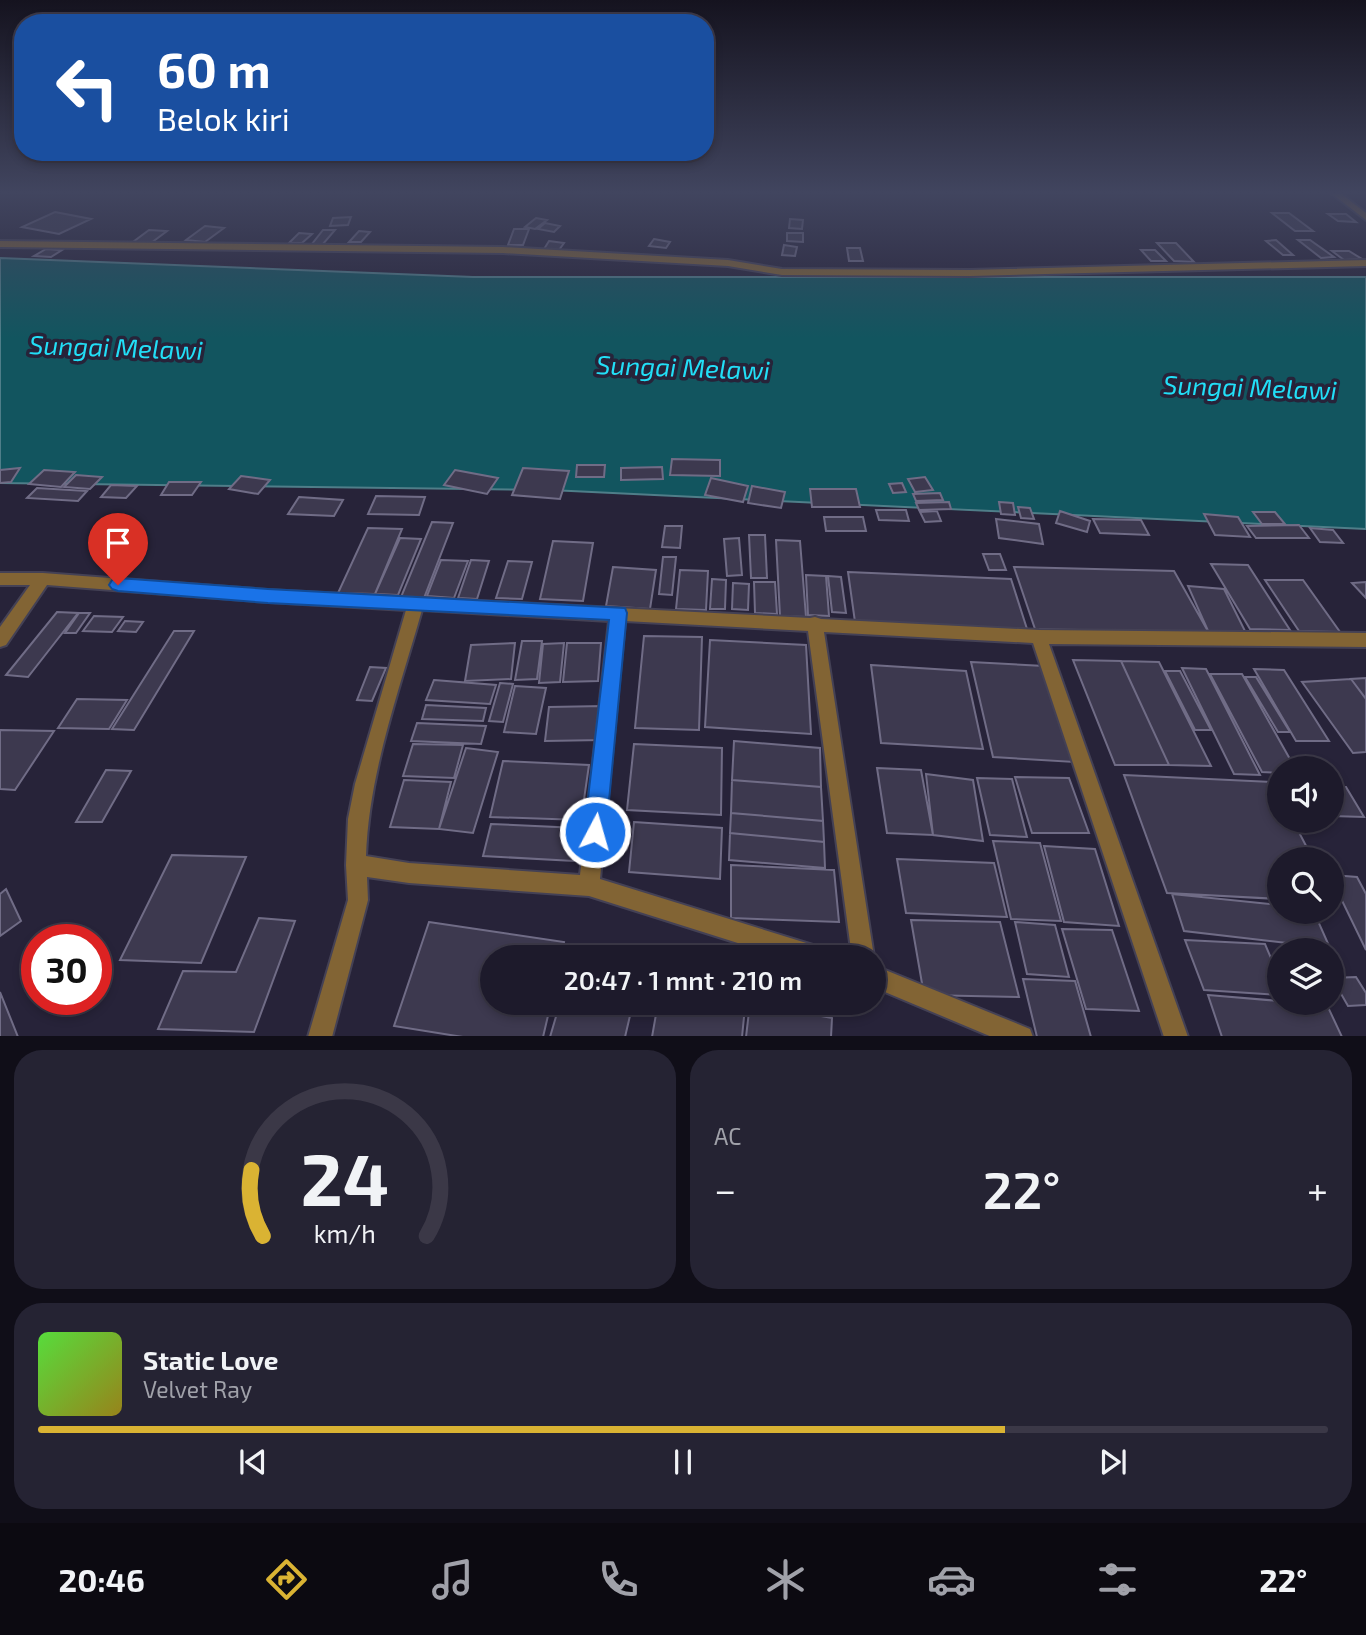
<!DOCTYPE html>
<html lang="id">
<head>
<meta charset="utf-8">
<style>
	body { margin:0; font-family:"Exo 2",sans-serif; background:#252333; color:#f1f3f6; height:100vh; display:flex; flex-direction:column; font-size:26px; white-space:nowrap }
	* { box-sizing:border-box; margin:0 }
	p { font-size:23px; color:#a0a1a9 }
	.icon { flex:none; width:38px; height:38px; fill:none; stroke:currentColor; stroke-width:2; stroke-linecap:round; stroke-linejoin:round }
	.map { position:relative; height:1036px; overflow:hidden }
	.panel { display:flex; flex-direction:column; gap:14px; padding:14px; background:#100e18; flex:1 }
	.panel>* { flex:none }
	.banner { position:absolute; left:14px; top:14px; width:700px; height:147px; border-radius:28px; box-shadow:0 4px 10px #0003,0 0 0 2px #3b3847; background:#1a4fa0; color:#fff; overflow:hidden }
	.buttons { position:absolute; left:1267px; top:756px; display:grid; gap:14px }
	.buttons a { display:grid; place-items:center; width:77px; height:77px; border-radius:50%; background:#1d1a2b; box-shadow:0 4px 10px #0003,0 0 0 2px #3b3847; font-size:35px }
	.speed { position:absolute; left:21px; top:924px; display:flex; gap:14px; font-size:35px; font-weight:700; text-align:center }
	.speed>* { display:grid; place-content:center; width:91px; height:91px; border-radius:50%; background:#1d1a2b; box-shadow:0 4px 10px #0003,0 0 0 2px #3b3847; line-height:1 }
	.speed .limit { border:10px solid #d22; background:#fff; color:#111 }
	.pin { position:absolute; display:grid; place-items:center; width:60px; height:60px; color:#fff; margin:-72px -30px; border-radius:50% 50% 50% 0; rotate:-45deg; box-shadow:0 0 7px #0007 }
	.pin .icon { rotate:45deg }
	.me { position:absolute; width:77px; margin:-38px; rotate:6deg; stroke-linejoin:round; filter:drop-shadow(0 0 5px #0008) }
	.turn { display:flex; align-items:center; gap:24px; height:147px; padding:0 28px; font-size:32px }
	.turn .icon { width:91px; height:91px; stroke-width:2.5 }
	.turn b { display:block; font-size:49px; line-height:60px }
	.big { font-size:52px; font-weight:600; line-height:1.1 }
	.panel .tile { flex:1; display:flex; flex-direction:column; justify-content:center; gap:10px; min-width:0; padding:0 24px; border-radius:28px; background:#252333 }
	.panel .dial { align-items:center; gap:0 }
	.dial svg { height:182px; overflow:visible; fill:none; stroke:#3b3847; stroke-width:7; stroke-linecap:round; text-anchor:middle }
	.dial text { fill:#f1f3f6; stroke:none }
	.song { display:flex; align-items:center; gap:21px }
	.cover { width:84px; height:84px; border-radius:10px; background:linear-gradient(135deg,hsl(110 70% 55%),hsl(50 70% 35%)) }
	.played { height:7px; border-radius:4px; background:linear-gradient(90deg,#dab333 75%,#3b3847 75%) }
	.keys { display:flex; justify-content:space-around; direction:ltr }
	.heat { display:flex; justify-content:space-between; align-items:center; font-size:38px; direction:ltr }
	.panel .tiles { flex:1; display:grid; gap:14px; grid-template-columns:1fr 1fr }
	.tile:last-child { grid-column:span 2 }
	.trip { position:absolute; left:480px; top:945px; width:406px; height:70px; border-radius:35px; background:#1d1a2b; box-shadow:0 4px 10px #0003,0 0 0 2px #3b3847; font-weight:600; line-height:70px; text-align:center }
	.tab-bar { display:flex; height:112px; justify-content:space-around; align-items:center; background:#0c0a11; color:#a0a1a9 }
	.tab-bar .icon { width:49px; height:49px }
	.tab-bar .selected { color:#dab333 }
	.tab-bar b { font-size:32px; color:#f1f3f6 }
	.map>svg:first-child { display:block }
	.water { fill:#12555f; stroke:#4f7e89; stroke-width:2 }
	.building { fill:#3d394f; stroke:#706c86; stroke-width:2 }
	.lines { fill:none; stroke-linecap:round; stroke-linejoin:round }
	.minor-casing { stroke:#444155; stroke-width:4 }
	.minor { fill:#826434; fill-rule:evenodd }
	.route { fill:#1a73e8; stroke:#114b97; stroke-width:2 }
	.labels { text-anchor:middle; stroke-width:7; stroke-linejoin:round; paint-order:stroke }
	.water-label { font-size:26px; font-style:italic; fill:#22dff7; stroke:#272339 }
</style>
</head>
<body>
<div class="map">
<svg width="1366" height="1037" viewBox="0 0 1366 1037">
	<rect width="100%" height="100%" fill="#272339"/>
	<path class="water" d="M 0,258 L 473,277 L 1366,277 L 1366,529 L 550,490 L 0,483 Z"/>
	<path class="building" d="M 55,212 L 91,219 L 59,234 L 22,227 Z
		M 1272,213 L 1289,213 L 1313,231 L 1295,231 Z
		M 1328,214 L 1346,214 L 1356,222 L 1338,221 Z
		M 351,217 L 348,225 L 330,226 L 333,218 Z
		M 536,218 L 547,220 L 535,229 L 525,227 Z
		M 790,219 L 803,220 L 802,229 L 789,228 Z
		M 545,223 L 560,226 L 554,232 L 538,229 Z
		M 205,226 L 224,228 L 205,242 L 186,240 Z
		M 514,229 L 529,229 L 523,245 L 508,245 Z
		M 149,230 L 167,231 L 151,243 L 133,242 Z
		M 323,230 L 335,230 L 323,244 L 312,244 Z
		M 359,231 L 370,232 L 361,242 L 349,242 Z
		M 299,233 L 312,234 L 302,243 L 289,243 Z
		M 787,233 L 803,233 L 803,242 L 787,241 Z
		M 654,239 L 670,242 L 666,248 L 649,246 Z
		M 1276,240 L 1293,255 L 1283,255 L 1266,241 Z
		M 1298,240 L 1310,240 L 1334,257 L 1321,258 Z
		M 549,241 L 564,243 L 559,250 L 544,249 Z
		M 1157,243 L 1176,243 L 1194,262 L 1174,261 Z
		M 784,245 L 797,247 L 795,256 L 782,255 Z
		M 847,248 L 860,248 L 863,261 L 849,261 Z
		M 46,249 L 62,250 L 51,257 L 34,256 Z
		M 1141,250 L 1155,250 L 1166,261 L 1151,261 Z
		M 1332,251 L 1349,251 L 1362,259 L 1344,260 Z
		M 672,459 L 720,460 L 720,476 L 670,475 Z
		M 577,465 L 605,465 L 604,477 L 576,477 Z
		M 662,467 L 663,479 L 621,480 L 621,468 Z
		M 20,468 L 11,482 L 0,483 L 0,470 Z
		M 523,468 L 569,471 L 560,499 L 512,495 Z
		M 44,470 L 75,472 L 61,487 L 29,484 Z
		M 455,470 L 498,478 L 487,494 L 444,485 Z
		M 76,475 L 102,477 L 90,489 L 64,487 Z
		M 241,476 L 270,480 L 258,494 L 229,489 Z
		M 925,477 L 933,490 L 915,492 L 908,479 Z
		M 711,478 L 748,486 L 743,502 L 705,495 Z
		M 169,482 L 201,482 L 192,495 L 161,495 Z
		M 902,483 L 906,492 L 893,493 L 889,484 Z
		M 111,485 L 137,486 L 126,498 L 101,497 Z
		M 752,486 L 785,492 L 781,508 L 748,503 Z
		M 37,488 L 87,491 L 78,501 L 27,498 Z
		M 810,489 L 856,489 L 860,507 L 812,507 Z
		M 940,493 L 943,500 L 916,501 L 913,494 Z
		M 376,496 L 425,497 L 419,515 L 368,514 Z
		M 299,497 L 343,500 L 334,516 L 288,514 Z
		M 949,502 L 951,509 L 919,510 L 916,503 Z
		M 999,502 L 1013,503 L 1015,515 L 1001,514 Z
		M 1018,507 L 1030,508 L 1034,519 L 1021,518 Z
		M 876,510 L 906,510 L 909,521 L 879,520 Z
		M 937,511 L 941,521 L 925,522 L 920,512 Z
		M 1060,511 L 1090,521 L 1087,532 L 1056,523 Z
		M 1253,512 L 1275,512 L 1285,524 L 1262,524 Z
		M 1204,514 L 1238,517 L 1250,537 L 1215,535 Z
		M 824,517 L 863,517 L 866,531 L 826,531 Z
		M 996,519 L 1039,524 L 1043,544 L 999,538 Z
		M 1093,519 L 1141,520 L 1149,535 L 1100,533 Z
		M 432,522 L 453,523 L 424,598 L 401,597 Z
		M 1299,525 L 1309,538 L 1256,538 L 1247,526 Z
		M 665,526 L 682,526 L 680,548 L 662,547 Z
		M 368,528 L 402,529 L 375,594 L 338,593 Z
		M 1310,528 L 1333,530 L 1343,543 L 1320,542 Z
		M 749,535 L 765,535 L 767,578 L 751,578 Z
		M 400,538 L 421,539 L 398,595 L 375,594 Z
		M 739,538 L 742,575 L 727,576 L 724,539 Z
		M 776,540 L 800,541 L 806,617 L 780,616 Z
		M 553,541 L 593,543 L 583,601 L 540,599 Z
		M 983,554 L 1000,554 L 1006,570 L 989,570 Z
		M 663,557 L 676,557 L 672,595 L 659,594 Z
		M 441,560 L 468,561 L 454,598 L 427,596 Z
		M 471,560 L 489,561 L 477,599 L 458,598 Z
		M 508,561 L 532,562 L 522,599 L 496,598 Z
		M 1211,564 L 1248,565 L 1290,630 L 1250,629 Z
		M 613,567 L 656,570 L 650,609 L 606,606 Z
		M 1014,567 L 1174,571 L 1209,633 L 1035,629 Z
		M 680,570 L 708,571 L 706,610 L 676,609 Z
		M 848,572 L 1011,579 L 1027,629 L 855,622 Z
		M 806,575 L 826,576 L 829,616 L 808,615 Z
		M 828,576 L 841,577 L 846,613 L 832,612 Z
		M 712,579 L 726,580 L 725,609 L 710,609 Z
		M 1265,580 L 1303,580 L 1340,632 L 1299,631 Z
		M 754,582 L 775,582 L 777,614 L 755,613 Z
		M 1366,582 L 1366,598 L 1352,583 Z
		M 733,583 L 749,584 L 748,610 L 732,609 Z
		M 1188,586 L 1224,589 L 1248,637 L 1209,633 Z
		M 57,612 L 78,613 L 28,677 L 6,675 Z
		M 79,613 L 90,613 L 76,633 L 65,633 Z
		M 94,616 L 123,617 L 112,632 L 83,631 Z
		M 125,621 L 143,622 L 136,632 L 118,631 Z
		M 174,631 L 194,631 L 134,730 L 112,729 Z
		M 644,636 L 702,637 L 699,730 L 635,728 Z
		M 710,640 L 806,645 L 811,734 L 705,727 Z
		M 522,641 L 542,641 L 537,679 L 515,680 Z
		M 515,643 L 511,679 L 465,681 L 471,645 Z
		M 564,643 L 560,682 L 539,683 L 543,644 Z
		M 567,643 L 601,643 L 598,681 L 563,682 Z
		M 1073,660 L 1121,661 L 1169,765 L 1115,765 Z
		M 1121,661 L 1159,662 L 1211,766 L 1169,765 Z
		M 971,662 L 1044,666 L 1074,762 L 993,757 Z
		M 871,665 L 966,671 L 983,749 L 881,743 Z
		M 370,667 L 386,668 L 372,701 L 357,700 Z
		M 1182,668 L 1206,669 L 1260,775 L 1234,774 Z
		M 1254,669 L 1284,670 L 1329,741 L 1296,741 Z
		M 1165,671 L 1180,671 L 1211,730 L 1195,730 Z
		M 1210,674 L 1242,674 L 1295,768 L 1279,768 L 1279,773 L 1262,772 Z
		M 1245,677 L 1256,677 L 1290,732 L 1278,732 Z
		M 1366,678 L 1366,699 L 1351,679 Z
		M 1351,679 L 1366,699 L 1366,752 L 1353,753 L 1302,682 Z
		M 434,680 L 496,685 L 490,704 L 426,700 Z
		M 500,683 L 513,684 L 503,722 L 489,721 Z
		M 515,686 L 546,688 L 536,734 L 504,732 Z
		M 77,699 L 127,700 L 109,729 L 58,728 Z
		M 426,705 L 486,708 L 483,721 L 422,719 Z
		M 603,706 L 601,740 L 545,741 L 549,707 Z
		M 417,723 L 486,726 L 481,744 L 411,741 Z
		M 0,730 L 54,731 L 15,790 L 0,789 Z
		M 734,741 L 820,748 L 821,787 L 732,780 Z
		M 413,744 L 463,745 L 454,778 L 403,776 Z
		M 634,744 L 722,748 L 721,815 L 627,810 Z
		M 466,748 L 498,752 L 473,833 L 439,829 Z
		M 503,761 L 589,765 L 581,820 L 490,817 Z
		M 877,768 L 921,770 L 933,835 L 887,833 Z
		M 106,770 L 131,771 L 102,822 L 76,822 Z
		M 926,774 L 973,780 L 983,841 L 933,835 Z
		M 1124,775 L 1273,782 L 1279,794 L 1279,821 L 1293,821 L 1313,859 L 1279,859 L 1279,899 L 1167,893 Z
		M 1015,777 L 1069,778 L 1089,833 L 1032,833 Z
		M 977,778 L 1012,779 L 1027,837 L 990,835 Z
		M 404,780 L 451,782 L 439,829 L 390,827 Z
		M 732,780 L 821,787 L 823,821 L 731,813 Z
		M 1332,787 L 1346,787 L 1364,817 L 1332,816 Z
		M 731,813 L 823,821 L 824,842 L 730,833 Z
		M 634,822 L 722,828 L 720,879 L 629,872 Z
		M 491,824 L 578,828 L 574,861 L 483,856 Z
		M 730,833 L 824,842 L 825,868 L 729,860 Z
		M 993,841 L 1040,843 L 1061,921 L 1011,919 Z
		M 1044,846 L 1095,849 L 1119,926 L 1064,922 Z
		M 172,855 L 246,857 L 201,963 L 120,960 Z
		M 897,859 L 994,863 L 1007,917 L 906,913 Z
		M 731,865 L 834,870 L 839,922 L 731,918 Z
		M 1332,875 L 1357,877 L 1366,894 L 1366,950 L 1332,880 Z
		M 6,889 L 21,921 L 0,936 L 0,894 Z
		M 1172,894 L 1279,905 L 1279,912 L 1314,912 L 1330,948 L 1184,931 Z
		M 259,918 L 295,921 L 254,1032 L 158,1029 L 183,971 L 236,972 Z
		M 911,920 L 1000,922 L 1019,997 L 924,995 Z
		M 429,922 L 564,942 L 561,957 L 492,957 L 492,1003 L 551,1003 L 543,1037 L 463,1037 L 394,1026 Z
		M 1015,922 L 1055,925 L 1069,977 L 1027,974 Z
		M 1062,929 L 1112,930 L 1139,1011 L 1086,1009 Z
		M 1185,940 L 1265,944 L 1279,977 L 1279,995 L 1204,990 Z
		M 1356,977 L 1366,993 L 1366,1005 L 1348,1006 L 1332,978 Z
		M 1023,979 L 1075,981 L 1091,1037 L 1037,1037 Z
		M 0,992 L 18,1037 L 0,1037 Z
		M 1208,995 L 1327,1005 L 1342,1037 L 1222,1037 Z
		M 560,1003 L 633,1003 L 625,1037 L 550,1037 Z
		M 658,1003 L 727,1003 L 745,1007 L 742,1037 L 652,1037 Z
		M 750,1003 L 832,1018 L 831,1037 L 746,1037 Z"/>
	<g class="lines">
		<defs>
			<path id="minor" d="M 1331,193 L 1340,193 L 1366,213 L 1366,220 Z
				M 0,241 L 503,247 L 728,260 L 782,269 L 970,270 L 1366,260 L 1366,266 L 970,276 L 782,275 L 728,266 L 503,253 L 0,247 Z
				M 0,573 L 43,573 L 268,590 L 810,618 L 815,617 L 821,619 L 1039,630 L 1366,633 L 1366,647 L 1049,644 L 1188,1037 L 1164,1037 L 1033,643 L 824,632 L 874,957 L 873,959 L 852,957 L 808,631 L 625,621 L 600,879 L 816,946 L 824,949 L 827,957 L 782,957 L 589,896 L 409,883 L 367,877 L 368,900 L 332,1037 L 308,1037 L 348,900 L 346,865 L 348,819 L 355,784 L 406,610 L 268,602 L 47,585 L 6,645 L 0,647 L 0,627 L 30,585 L 0,585 ZM 422,610 L 609,621 L 580,875 L 409,863 L 366,856 C 369,772 399,691 422,610 Z
				M 873,965 L 1030,1029 L 1033,1037 L 992,1037 L 873,987 Z"/>
		</defs>
		<use href="#minor" class="minor-casing"/>
		<use href="#minor" class="minor"/>
	</g>
	<linearGradient id="sky" x2="0" y2="1"><stop stop-color="#15131f"/><stop offset="0.57" stop-color="#41455f"/><stop offset="1" stop-color="#41455f" stop-opacity="0"/></linearGradient>
	<rect width="1366" height="338" fill="url(#sky)"/>
	<path class="route" d="M 118,578 L 268,589 L 625,608 L 627,613 L 606,832 L 603,840 L 595,843 L 587,840 L 584,832 L 609,620 L 268,603 L 118,591 L 112,589 L 109,585 L 112,580 Z"/>
	<g class="labels">
		<g class="water-label">
			<text transform="translate(116 348) rotate(2)" y="9">Sungai Melawi</text>
			<text transform="translate(683 368) rotate(2)" y="9">Sungai Melawi</text>
			<text transform="translate(1250 388) rotate(2)" y="9">Sungai Melawi</text>
		</g>
	</g>
</svg>
<div class="buttons">
<a><svg class="icon" aria-label="sound" viewBox="0 0 24 24"><path d="M4 9h4l5-4v14l-5-4H4zM17 9q2 3 0 6"/></svg></a>
<a><svg class="icon" aria-label="search" viewBox="0 0 24 24"><circle cx="10" cy="10" r="6"/><path d="M15 15l6 6"/></svg></a>
<a><svg class="icon" aria-label="layers" viewBox="0 0 24 24"><path d="M12 4l9 5-9 5-9-5zM3 14l9 5 9-5"/></svg></a>
</div>
<div class="speed"><div class="limit">30</div></div>
<div class="pin" style="left:118px;top:585px;background:#d93025"><svg class="icon" aria-label="arrive" viewBox="0 0 24 24"><path d="M6 21V4h12l-3 4 3 4H6"/></svg></div>
<svg class="me" style="left:595px;top:832px" viewBox="-20 -20 40 40"><circle r="17" fill="#1a73e8" stroke="#fff" stroke-width="3"/><path d="M0-11L8 9 0 5-8 9z" fill="#fff"/></svg>
<div class="trip">20:47 · 1 mnt · 210 m</div>
<div class="banner">
<div class="turn"><svg class="icon" aria-label="left" viewBox="0 0 24 24"><path d="M17 20v-9H6M10 6l-5 5 5 5"/></svg><div><b>60 m</b>Belok kiri</div></div>
</div>
</div>
<section class="panel">
<div class="tiles">
<div class="tile dial"><svg viewBox="0 0 100 80">
<path d="M14 69A42 42 0 1 1 86 69"/>
<path d="M14 69A42 42 0 0 1 9 40" stroke="#dab333"/>
<text x="50" y="56" font-size="32" font-weight="700">24</text>
<text x="50" y="72" font-size="11">km/h</text>
</svg></div>
<div class="tile"><p>AC</p>
<div class="heat"><a>−</a><b class="big">22°</b><a>+</a></div>
</div>
<div class="tile">
<div class="song"><i class="cover"></i><div><b>Static Love</b><p>Velvet Ray</p></div></div>
<div class="played"></div>
<div class="keys"><svg class="icon" aria-label="previous" viewBox="0 0 24 24"><path d="M18 5L8 12l10 7zM5 5v14"/></svg><svg class="icon" aria-label="pause" viewBox="0 0 24 24"><path d="M8 5v14M16 5v14"/></svg><svg class="icon" aria-label="next" viewBox="0 0 24 24"><path d="M6 5l10 7-10 7zM19 5v14"/></svg></div>
</div>
</div>
</section>
<nav class="tab-bar">
<b>20:46</b>
<svg class="icon selected" aria-label="directions" viewBox="0 0 24 24"><path d="M12 3l9 9-9 9-9-9zM9 14v-3h6M13 9l2 2-2 2"/></svg>
<svg class="icon" aria-label="music" viewBox="0 0 24 24"><path d="M9 18V5l10-2v13"/><circle cx="6" cy="18" r="3"/><circle cx="16" cy="16" r="3"/></svg>
<svg class="icon" aria-label="phone" viewBox="0 0 24 24"><path d="M5 4h4l2 5-3 2q2 4 5 5l2-3 5 2v4C11 20 4 13 5 4z"/></svg>
<svg class="icon" aria-label="climate" viewBox="0 0 24 24"><path d="M12 3v18M4 7l16 10M4 17L20 7"/></svg>
<svg class="icon" aria-label="car" viewBox="0 0 24 24"><path d="M5 17H2v-5l4-1 3-4h7l3 4 3 1v5h-3M9 17h6M6 11h13"/><circle cx="7" cy="17" r="2"/><circle cx="17" cy="17" r="2"/></svg>
<svg class="icon" aria-label="filters" viewBox="0 0 24 24"><path d="M4 7h16M4 17h16"/><circle cx="9" cy="7" r="2"/><circle cx="15" cy="17" r="2"/></svg>
<b>22°</b>
</nav>
</body>
</html>
